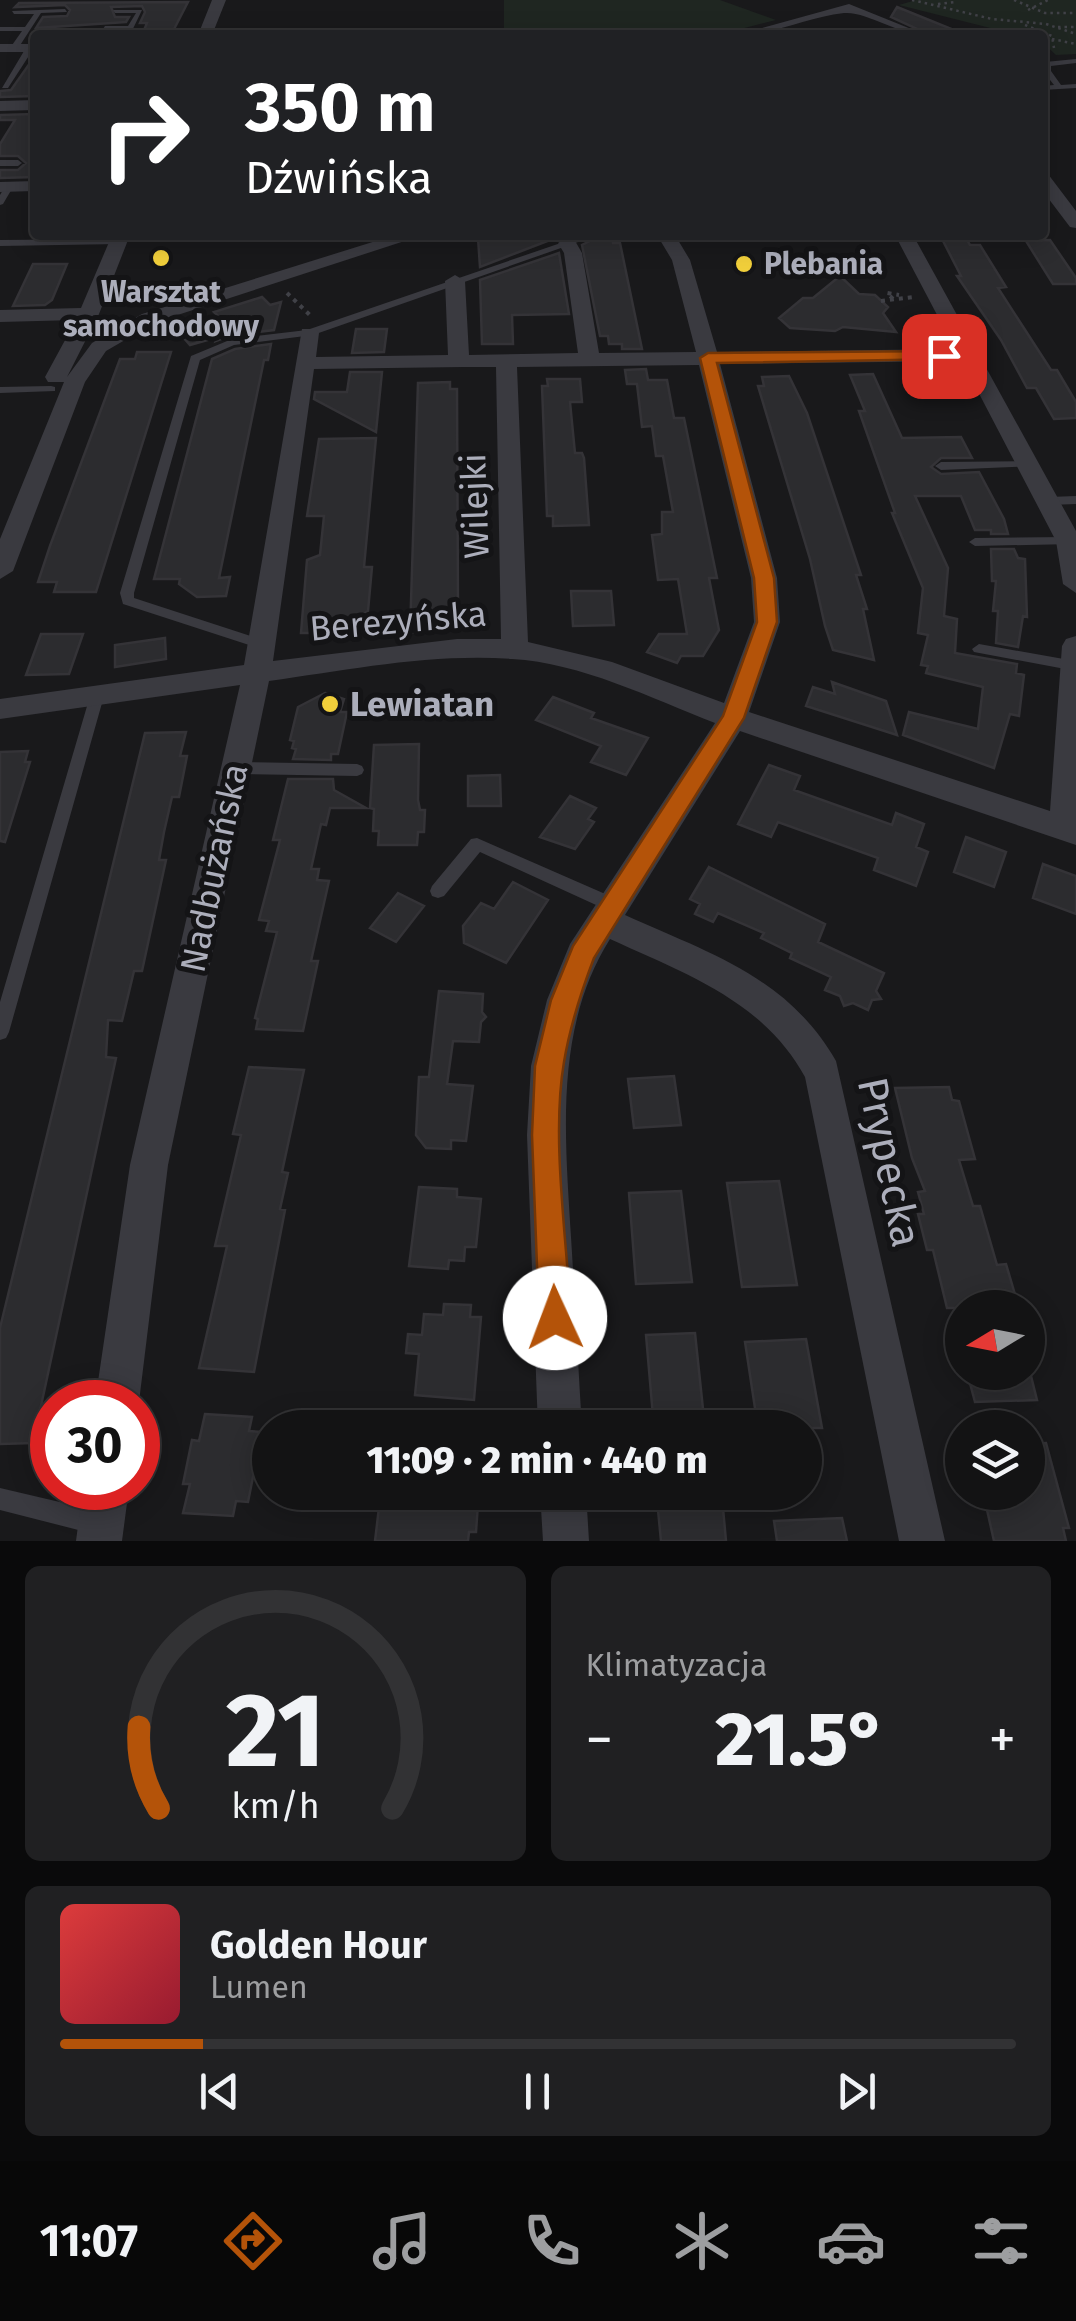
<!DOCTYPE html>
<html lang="pl">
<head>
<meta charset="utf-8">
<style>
	body { margin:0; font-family:"Fira Sans",sans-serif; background:#202022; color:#f1f3f6; height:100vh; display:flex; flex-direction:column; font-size:38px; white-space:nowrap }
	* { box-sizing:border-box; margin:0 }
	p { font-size:32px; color:#9d9ea0 }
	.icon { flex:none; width:55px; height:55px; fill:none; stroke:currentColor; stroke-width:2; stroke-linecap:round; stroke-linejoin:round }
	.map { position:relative; height:1541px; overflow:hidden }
	.sheet { display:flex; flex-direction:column; gap:25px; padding:25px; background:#0a0a0b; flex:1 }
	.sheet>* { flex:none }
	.banner { position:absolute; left:30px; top:30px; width:1018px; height:210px; border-radius:10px; box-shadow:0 5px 25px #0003,0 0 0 2px #323234; background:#202124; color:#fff; overflow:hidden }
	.needle { width:65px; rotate:260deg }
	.controls { position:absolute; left:945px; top:1290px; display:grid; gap:20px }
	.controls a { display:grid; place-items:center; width:100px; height:100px; border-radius:50%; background:#131314; box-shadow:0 5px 25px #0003,0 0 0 2px #323234; font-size:50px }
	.speed { position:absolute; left:30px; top:1380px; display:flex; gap:20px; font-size:50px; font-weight:700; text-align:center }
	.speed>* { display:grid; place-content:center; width:130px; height:130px; border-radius:50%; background:#131314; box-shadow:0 5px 25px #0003,0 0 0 2px #323234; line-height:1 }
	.speed .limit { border:15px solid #d22; background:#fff; color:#111 }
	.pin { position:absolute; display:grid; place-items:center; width:85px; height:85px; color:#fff; margin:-42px; border-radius:20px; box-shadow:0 5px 15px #0006 }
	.me { position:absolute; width:110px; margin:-55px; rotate:358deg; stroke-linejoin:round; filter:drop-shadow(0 0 8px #0008) }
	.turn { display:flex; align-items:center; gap:35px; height:210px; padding:0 50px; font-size:45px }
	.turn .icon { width:130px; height:130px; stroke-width:2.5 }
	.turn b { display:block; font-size:70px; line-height:85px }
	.big { font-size:75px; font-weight:800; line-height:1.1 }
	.sheet .card { flex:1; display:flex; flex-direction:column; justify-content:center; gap:15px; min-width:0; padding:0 35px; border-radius:15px; background:#202022 }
	.sheet .dial { align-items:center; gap:0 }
	.dial svg { height:260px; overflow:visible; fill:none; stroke:#323234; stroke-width:7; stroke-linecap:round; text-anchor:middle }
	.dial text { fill:#f1f3f6; stroke:none }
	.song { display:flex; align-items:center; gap:30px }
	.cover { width:120px; height:120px; border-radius:15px; background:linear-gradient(135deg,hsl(0 70% 55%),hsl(350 70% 35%)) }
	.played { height:10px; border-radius:5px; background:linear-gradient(90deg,#b45309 15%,#323234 15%) }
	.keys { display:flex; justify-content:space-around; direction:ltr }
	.heat { display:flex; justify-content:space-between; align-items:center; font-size:55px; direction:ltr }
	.sheet .tiles { flex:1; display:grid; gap:25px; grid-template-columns:1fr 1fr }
	.card:last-child { grid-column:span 2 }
	.trip { position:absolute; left:252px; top:1410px; width:570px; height:100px; border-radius:50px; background:#131314; box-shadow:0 5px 25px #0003,0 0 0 2px #323234; font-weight:800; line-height:100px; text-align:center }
	.tab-bar { display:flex; height:160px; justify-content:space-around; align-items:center; background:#080808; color:#9d9ea0 }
	.tab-bar .icon { width:70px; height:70px }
	.tab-bar .current { color:#b45309 }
	.tab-bar b { font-size:45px; color:#f1f3f6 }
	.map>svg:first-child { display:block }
	.green { fill:#1f2621 }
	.building { fill:#2c2c2f; stroke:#343337; stroke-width:2.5 }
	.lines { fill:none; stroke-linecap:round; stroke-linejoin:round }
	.path-far1 { stroke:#404147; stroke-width:2.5; stroke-dasharray:2.5 4; stroke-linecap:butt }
	.path { stroke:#404147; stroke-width:4; stroke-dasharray:4 5; stroke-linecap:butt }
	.lane { fill:#3a3a40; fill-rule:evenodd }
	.street { fill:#3a3a40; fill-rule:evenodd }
	.route { fill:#b45309; stroke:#753606; stroke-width:2.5 }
	.poi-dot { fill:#f1cf3b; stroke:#141416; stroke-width:4 }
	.labels { text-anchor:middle; stroke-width:10; stroke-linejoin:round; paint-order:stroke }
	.far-poi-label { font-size:30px; font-weight:bold; fill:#acaebb; stroke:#141416; text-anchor:start }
	.street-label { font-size:35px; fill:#acaebb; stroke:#141416 }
	.poi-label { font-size:35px; font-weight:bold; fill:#acaebb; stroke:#141416; text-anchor:start }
	.near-street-label { font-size:42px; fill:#acaebb; stroke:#141416 }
</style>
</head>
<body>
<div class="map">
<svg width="1076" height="1541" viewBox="0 0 1076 1541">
	<rect width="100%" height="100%" fill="#19191b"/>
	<path class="green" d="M 504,0 L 720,0 L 776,20 L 717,35 L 504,35 Z
		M 916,0 L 1076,0 L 1076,54 L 1056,55 L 1043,43 L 1042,35 L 1018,35 L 899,5 Z"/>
	<path class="building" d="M 188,2 L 171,35 L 142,35 L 147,23 L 140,23 L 145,12 L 142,6 L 111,7 L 115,17 L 129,17 L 126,22 L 36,28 L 43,17 L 67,16 L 70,10 L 65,5 L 15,7 L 19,3 Z
		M 897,7 L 964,34 L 964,35 L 930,35 L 891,17 Z
		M 35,56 L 35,96 L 0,97 L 0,91 L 11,90 Z
		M 35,114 L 35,177 L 0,178 L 0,170 L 18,170 L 26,163 L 18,156 L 0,156 L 0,144 L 15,120 L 0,120 L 0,115 Z
		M 489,235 L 563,235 L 480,267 L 478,238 Z
		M 602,235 L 612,235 L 613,243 L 620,243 L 642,349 L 622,349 L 622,344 L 609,344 L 608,336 L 600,336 L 582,245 Z
		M 940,235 L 964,235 L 970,245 L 980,245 L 1006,287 L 998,288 L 1051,370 L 1057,370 L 1076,402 L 1076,418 L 1054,419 L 1036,388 L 1027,388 L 1001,340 L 957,276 L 961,276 Z
		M 1050,240 L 1076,278 L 1076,284 L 1053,284 L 1026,241 Z
		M 559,253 L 569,314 L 512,315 L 513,344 L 482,344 L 480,280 Z
		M 33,264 L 67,264 L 52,300 L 45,305 L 13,306 Z
		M 840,276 L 859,294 L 875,295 L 888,307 L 883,313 L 896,332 L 843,327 L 835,331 L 790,328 L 779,318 L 803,298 L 813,298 Z
		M 262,297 L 270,305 L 281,302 L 274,330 L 232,335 L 216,341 L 218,337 L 190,345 L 176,329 L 218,316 L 214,312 Z
		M 356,329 L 387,329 L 384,352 L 352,353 Z
		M 271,344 L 268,360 L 264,360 L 219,578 L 230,577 L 226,596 L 197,597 L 179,584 L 180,579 L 154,579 L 212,359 L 235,349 Z
		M 137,352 L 171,352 L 96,592 L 54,592 L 57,582 L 38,582 L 50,546 L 120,359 L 135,359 Z
		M 646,369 L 648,380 L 667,380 L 674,418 L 684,418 L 717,578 L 709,578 L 719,630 L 703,656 L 681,656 L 677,663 L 647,652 L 659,634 L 687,634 L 678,579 L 658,580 L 652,535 L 662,534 L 662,512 L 673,512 L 663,456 L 656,456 L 652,426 L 642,427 L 637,384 L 627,384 L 625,370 Z
		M 350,372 L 382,372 L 376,432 L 314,399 L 315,392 L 347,392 Z
		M 873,374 L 902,438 L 961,437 L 972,458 L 941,458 L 931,467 L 941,474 L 979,472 L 1004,519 L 1008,534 L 991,534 L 991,530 L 975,530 L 961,496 L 915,496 L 948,568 L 944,616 L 957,619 L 955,653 L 1017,664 L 1016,673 L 1024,675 L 1019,716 L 1010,714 L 994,768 L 903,735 L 909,712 L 978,729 L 983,687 L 926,673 L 928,666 L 921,665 L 928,635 L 918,633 L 923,588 L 892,513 L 895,513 L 859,411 L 865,411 L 850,375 Z
		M 789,376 L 807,413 L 861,575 L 856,575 L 867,609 L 863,609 L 874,660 L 833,650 L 825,626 L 810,559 L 758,386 L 764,386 L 762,377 Z
		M 547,379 L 580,379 L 582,402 L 570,402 L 575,453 L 582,453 L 584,458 L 589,525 L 553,526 L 553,516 L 547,516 L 542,386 L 548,386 Z
		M 450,382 L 450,389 L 457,389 L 458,608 L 451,608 L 450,620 L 438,620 L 438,630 L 410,633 L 418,383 Z
		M 376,438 L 364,567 L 372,567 L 368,611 L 360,616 L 359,624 L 329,625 L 328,633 L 301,633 L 307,560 L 320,555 L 324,516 L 307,516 L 319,439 Z
		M 991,549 L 1014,549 L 1018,558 L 1025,559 L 1027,617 L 1023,616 L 1018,647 L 996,643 L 998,611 L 993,611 L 996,581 L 992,581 Z
		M 571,591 L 611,591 L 614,625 L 573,626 Z
		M 41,634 L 83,634 L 69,674 L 26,675 Z
		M 165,638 L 166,659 L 115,667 L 115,645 Z
		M 832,682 L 886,701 L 897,735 L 806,706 L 813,687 L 835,694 Z
		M 325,693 L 344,699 L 340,712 L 347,712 L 338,754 L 331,754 L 331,760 L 293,759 L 296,749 L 292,748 L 294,741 L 290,740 L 298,707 Z
		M 553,697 L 594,713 L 591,718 L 648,738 L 626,775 L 591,762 L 601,746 L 536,720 Z
		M 186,732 L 180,756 L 187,756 L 179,797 L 172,797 L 164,832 L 159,860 L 166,860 L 142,971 L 134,971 L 122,1021 L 108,1020 L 106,1057 L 116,1058 L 33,1443 L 0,1444 L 0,1328 L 145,733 Z
		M 419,744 L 418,800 L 420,810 L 425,810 L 424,832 L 418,832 L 417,845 L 378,845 L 379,831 L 373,831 L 374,809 L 370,808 L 374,745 Z
		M 28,751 L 25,762 L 30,762 L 5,842 L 0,841 L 0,752 Z
		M 769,765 L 800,776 L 794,790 L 892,825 L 896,813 L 924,824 L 916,847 L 928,852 L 916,886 L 874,870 L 878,858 L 778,822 L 771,837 L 738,824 Z
		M 500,775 L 501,806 L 468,806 L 468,776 Z
		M 288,779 L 333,779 L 334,790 L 366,808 L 330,808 L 326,825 L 321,824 L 311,869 L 319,869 L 317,880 L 329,881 L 311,961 L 318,961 L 303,1031 L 256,1029 L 258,1019 L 255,1018 L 277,932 L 266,931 L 269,921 L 259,920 L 280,840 L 273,840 Z
		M 570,796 L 596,808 L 588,819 L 594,822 L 575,849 L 540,837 Z
		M 966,837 L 1006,852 L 994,887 L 954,872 Z
		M 1043,864 L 1076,876 L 1076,914 L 1033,898 Z
		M 709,867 L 825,924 L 818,942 L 884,973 L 876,991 L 881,999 L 872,1000 L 868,1010 L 853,1003 L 844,1006 L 840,996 L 825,990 L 831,977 L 790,958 L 792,953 L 761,938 L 764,933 L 718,913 L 713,922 L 695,914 L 700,904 L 690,899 Z
		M 513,882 L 548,900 L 506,963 L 464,943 L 463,926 L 481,903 L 494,909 Z
		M 398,893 L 424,906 L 396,942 L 370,928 Z
		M 439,991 L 483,994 L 482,1012 L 486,1017 L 481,1022 L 479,1042 L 453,1041 L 447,1084 L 473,1086 L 466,1141 L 451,1140 L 451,1149 L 426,1148 L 416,1135 L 419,1077 L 429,1077 Z
		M 249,1067 L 304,1070 L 282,1172 L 288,1173 L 280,1209 L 285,1210 L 254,1372 L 199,1368 L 227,1246 L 215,1246 L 241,1135 L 233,1134 Z
		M 674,1076 L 681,1125 L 634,1128 L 628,1079 Z
		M 949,1087 L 952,1100 L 959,1101 L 975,1159 L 959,1160 L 973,1206 L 980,1206 L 997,1265 L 1006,1264 L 1019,1308 L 947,1308 L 933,1250 L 927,1250 L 918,1214 L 924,1214 L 918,1192 L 925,1191 L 912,1158 L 895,1088 Z
		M 779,1181 L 797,1285 L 742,1287 L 727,1183 Z
		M 419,1187 L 457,1189 L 457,1197 L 481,1199 L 476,1247 L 465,1247 L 464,1261 L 449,1260 L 448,1269 L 409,1266 Z
		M 681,1191 L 692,1282 L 636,1284 L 629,1193 Z
		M 444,1304 L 471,1305 L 470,1317 L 481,1317 L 474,1400 L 415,1395 L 419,1354 L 406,1353 L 408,1334 L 422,1335 L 424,1314 L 443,1315 Z
		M 695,1333 L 705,1428 L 654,1428 L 646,1335 Z
		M 806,1339 L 822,1428 L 758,1428 L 745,1342 Z
		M 967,1372 L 1030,1372 L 1037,1400 L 975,1402 Z
		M 205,1414 L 252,1417 L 249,1431 L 262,1432 L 248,1502 L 236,1501 L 233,1516 L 183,1513 L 190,1484 L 183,1484 L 192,1440 L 199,1441 Z
		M 1046,1443 L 1069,1528 L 1063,1528 L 1066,1541 L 994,1541 L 983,1492 L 1028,1492 L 1028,1444 Z
		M 398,1492 L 472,1492 L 471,1503 L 478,1504 L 476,1532 L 469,1532 L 468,1541 L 375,1541 L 380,1499 L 397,1499 Z
		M 723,1508 L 726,1541 L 661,1541 L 658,1510 Z
		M 842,1518 L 847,1541 L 777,1541 L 774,1521 Z"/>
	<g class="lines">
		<path class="path-far1" d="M 912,0 L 992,19 L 1046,24 L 1076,34
			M 1014,0 L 1045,13 L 1076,13
			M 938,4 L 955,2
			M 1028,10 L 1048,0
			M 1025,25 L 1052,36 L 1054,48
			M 1058,27 L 1076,27
			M 1052,39 L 1076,44"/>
		<path class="path" d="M 287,293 L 312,317
			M 893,299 L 887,293 L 899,295
			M 881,301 L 913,297"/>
		<path class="lane" d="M 65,9 L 67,12 L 41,13 L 17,50 L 10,48 L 22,31 L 0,31 L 0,27 L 25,27 L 34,14 L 14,14 L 12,11 Z
			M 113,10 L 142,10 L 130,35 L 124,35 L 126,30 L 103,29 L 105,26 L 128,26 L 136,13 L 115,13 Z
			M 27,46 L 34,48 L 8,88 L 2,88 Z
			M 1076,59 L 1076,63 L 1051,66 L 1051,71 L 1061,85 L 1076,84 L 1076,88 L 1042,90 L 1042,86 L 1054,85 L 1043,71 L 1045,62 Z
			M 0,160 L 18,160 L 22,163 L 18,166 L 0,166 Z
			M 6,185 L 13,187 L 3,204 L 0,205 L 0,195 Z
			M 584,235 L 598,235 L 313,335 L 234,345 L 200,360 L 134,593 L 134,598 L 266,641 L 268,644 L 261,649 L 123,604 L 120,593 L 191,356 L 232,339 L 307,330 Z
			M 122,239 L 122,243 L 119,244 L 0,246 L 0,240 Z
			M 51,386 L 55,387 L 55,391 L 0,393 L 0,387 Z
			M 1029,461 L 1035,464 L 1033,466 L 941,470 L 935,466 L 941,462 Z
			M 1076,496 L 1076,504 L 1049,505 L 1043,501 L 1049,497 Z
			M 1069,537 L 1075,541 L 1073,544 L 975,546 L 969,542 L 975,538 Z
			M 979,644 L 1075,661 L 1076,671 L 974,652 L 972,649 Z
			M 97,691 L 104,696 L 9,1032 L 6,1038 L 0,1040 L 0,1002 L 90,696 Z
			M 236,762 L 357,764 L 362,766 L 364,770 L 362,774 L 357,776 L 236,774 L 231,772 L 229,768 L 231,764 Z
			M 477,838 L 619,900 L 621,905 L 619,910 L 613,912 L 607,910 L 480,852 L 444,896 L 438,898 L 432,896 L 430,891 L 432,886 L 471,839 Z
			M 0,1488 L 98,1511 L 106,1515 L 110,1523 L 106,1531 L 98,1535 L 0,1510 Z"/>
		<path class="street" d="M 212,0 L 226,0 L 212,35 L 198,35 Z
			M 849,4 L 926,35 C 898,35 867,11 844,13 C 807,17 775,35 737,35 Z
			M 0,44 L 35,44 L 35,52 L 0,52 Z
			M 35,100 L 35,110 L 0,111 L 0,101 Z
			M 1042,173 L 1048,174 L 1076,211 L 1076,228 L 1070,227 L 1042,190 Z
			M 35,181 L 35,191 L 0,192 L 0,182 Z
			M 112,235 L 130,235 L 99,314 L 67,377 L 92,343 L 142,314 L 395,235 L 423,235 L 156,322 L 106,351 L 85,382 L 13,571 L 0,579 L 0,539 L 64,382 L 48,382 L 45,377 L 76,320 L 0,322 L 0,310 L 81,308 Z
			M 657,235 L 675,235 L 690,260 L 717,352 L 955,349 L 895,235 L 913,235 L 1076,531 L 1076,593 L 1063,584 L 1056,541 L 962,361 L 720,364 L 777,578 L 780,622 L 749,712 L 1050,811 L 1062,646 L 1066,639 L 1076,636 L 1076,845 L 740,731 L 625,915 C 709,953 788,977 836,1061 L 945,1541 L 899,1541 L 805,1077 C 764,1001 684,973 610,939 C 554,1028 565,1136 571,1237 C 575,1300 578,1364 582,1428 L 538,1428 L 527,1135 L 531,1066 L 547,1000 L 570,944 L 715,723 C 651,698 581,663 512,659 C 432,653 348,670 269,681 L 168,1165 L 139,1402 L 138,1405 L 95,1402 L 130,1165 L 240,685 L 0,719 L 0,699 L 244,665 L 302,329 L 316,329 L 319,333 L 316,357 L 448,355 L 445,281 L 455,275 L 465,281 L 469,355 L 578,353 L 564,253 L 558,243 L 567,237 L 574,239 L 582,253 L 599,353 L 696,352 L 672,260 ZM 699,365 L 751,578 L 754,622 L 724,703 L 612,662 L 528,642 L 517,367 ZM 463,367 L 496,367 L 501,639 L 457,639 L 273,661 L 314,369 Z
			M 83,1488 L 129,1488 L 122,1541 L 76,1541 Z
			M 540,1492 L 586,1492 L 589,1541 L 543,1541 Z"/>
	</g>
	<path class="route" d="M 944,351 L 952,356 L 950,359 L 717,363 L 774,578 L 777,622 L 744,718 L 594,958 C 581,992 570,1026 564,1062 C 551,1137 567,1241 571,1318 L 566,1329 L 555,1334 L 544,1329 L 539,1318 L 532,1135 L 535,1066 L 551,1000 L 573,946 L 723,716 L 757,622 L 754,578 L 700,358 L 708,353 Z"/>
	<g class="poi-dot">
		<circle cx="161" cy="258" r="10"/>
		<circle cx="744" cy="264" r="10"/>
		<circle cx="330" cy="704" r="10"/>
	</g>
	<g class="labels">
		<g class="far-poi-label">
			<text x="764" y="274">Plebania</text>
			<text x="161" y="302" text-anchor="middle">Warsztat<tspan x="161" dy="34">samochodowy</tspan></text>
		</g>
		<g class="street-label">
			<text transform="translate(475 506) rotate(-92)" y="12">Wilejki</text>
			<text transform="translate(398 621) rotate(-5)" y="12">Berezyńska</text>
			<text transform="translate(214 868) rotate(-78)" y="12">Nadbużańska</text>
		</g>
		<g class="poi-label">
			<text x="350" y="716">Lewiatan</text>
		</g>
		<g class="near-street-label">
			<text transform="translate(890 1162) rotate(78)" y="15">Prypecka</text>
		</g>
	</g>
</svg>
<div class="controls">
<a><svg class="needle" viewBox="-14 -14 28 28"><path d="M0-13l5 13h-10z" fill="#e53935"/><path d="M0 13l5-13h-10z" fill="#9d9ea0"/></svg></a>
<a><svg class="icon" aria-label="layers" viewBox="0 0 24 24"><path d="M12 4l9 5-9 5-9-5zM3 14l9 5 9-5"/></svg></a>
</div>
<div class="speed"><div class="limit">30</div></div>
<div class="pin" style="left:944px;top:356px;background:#d93025"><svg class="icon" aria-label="arrive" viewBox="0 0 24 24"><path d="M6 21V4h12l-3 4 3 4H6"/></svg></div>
<svg class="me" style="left:555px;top:1318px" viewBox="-20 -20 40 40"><circle r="19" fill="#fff"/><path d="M0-13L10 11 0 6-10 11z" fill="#b45309"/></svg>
<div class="trip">11:09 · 2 min · 440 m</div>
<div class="banner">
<div class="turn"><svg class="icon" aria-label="right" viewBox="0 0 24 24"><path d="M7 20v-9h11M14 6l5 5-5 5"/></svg><div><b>350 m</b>Dźwińska</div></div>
</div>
</div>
<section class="sheet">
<div class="tiles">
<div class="card dial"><svg viewBox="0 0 100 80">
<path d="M14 69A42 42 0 1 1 86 69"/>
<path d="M14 69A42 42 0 0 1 8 44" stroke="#b45309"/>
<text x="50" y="56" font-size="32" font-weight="700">21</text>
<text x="50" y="72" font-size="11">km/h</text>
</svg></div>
<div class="card"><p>Klimatyzacja</p>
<div class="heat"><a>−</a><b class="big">21.5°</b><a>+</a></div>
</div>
<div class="card">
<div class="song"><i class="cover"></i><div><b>Golden Hour</b><p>Lumen</p></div></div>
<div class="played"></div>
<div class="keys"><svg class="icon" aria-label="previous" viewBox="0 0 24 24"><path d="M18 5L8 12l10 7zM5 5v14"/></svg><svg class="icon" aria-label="pause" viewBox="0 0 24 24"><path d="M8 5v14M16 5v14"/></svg><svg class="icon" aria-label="next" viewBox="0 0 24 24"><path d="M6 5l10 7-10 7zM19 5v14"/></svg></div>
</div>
</div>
</section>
<nav class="tab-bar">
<b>11:07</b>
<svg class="icon current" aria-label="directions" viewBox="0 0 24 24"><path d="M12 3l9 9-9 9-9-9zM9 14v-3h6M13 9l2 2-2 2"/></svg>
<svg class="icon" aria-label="music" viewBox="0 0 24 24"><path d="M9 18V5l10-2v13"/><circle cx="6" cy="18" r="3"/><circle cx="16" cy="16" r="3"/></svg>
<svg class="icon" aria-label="phone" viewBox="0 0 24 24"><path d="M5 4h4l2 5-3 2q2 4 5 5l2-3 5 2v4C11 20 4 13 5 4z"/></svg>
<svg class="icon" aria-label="climate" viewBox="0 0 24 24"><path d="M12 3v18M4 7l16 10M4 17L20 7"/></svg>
<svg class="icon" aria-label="car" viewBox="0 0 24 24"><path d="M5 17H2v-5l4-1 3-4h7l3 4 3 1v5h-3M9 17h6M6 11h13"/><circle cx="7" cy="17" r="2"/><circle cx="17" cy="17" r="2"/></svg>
<svg class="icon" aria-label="filters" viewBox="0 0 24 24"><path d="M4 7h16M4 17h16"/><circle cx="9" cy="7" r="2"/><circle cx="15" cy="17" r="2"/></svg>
</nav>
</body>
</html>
